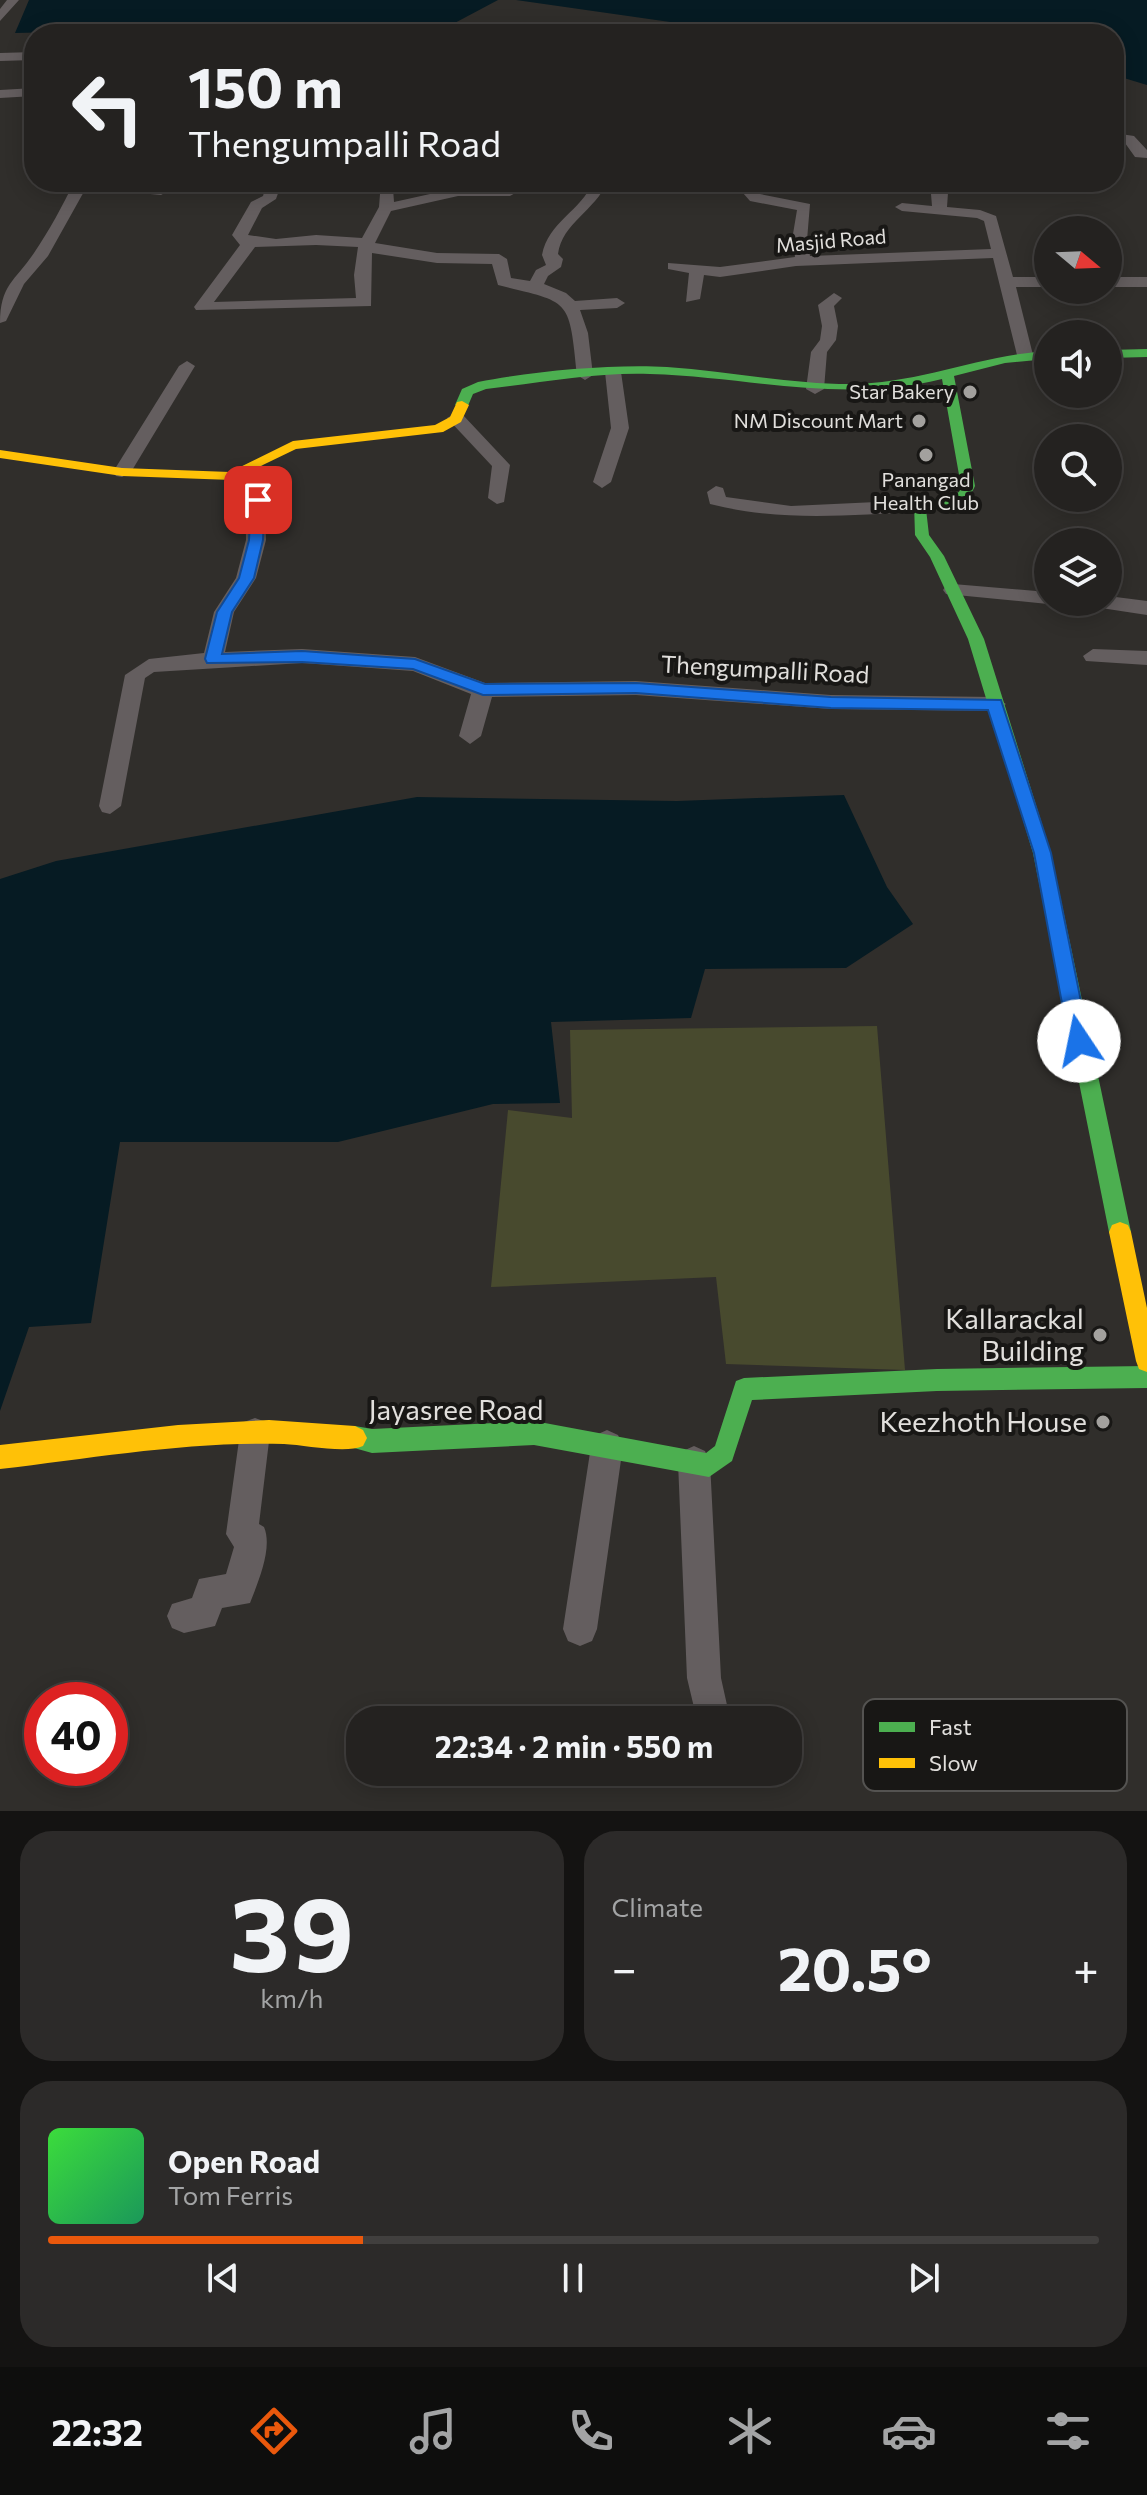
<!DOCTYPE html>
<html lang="en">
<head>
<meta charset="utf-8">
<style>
	body { margin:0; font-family:Commissioner,sans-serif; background:#2c2a29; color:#f1f3f6; height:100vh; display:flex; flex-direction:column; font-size:30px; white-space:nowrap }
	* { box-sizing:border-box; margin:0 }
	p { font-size:26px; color:#a3a4a5 }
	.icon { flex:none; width:44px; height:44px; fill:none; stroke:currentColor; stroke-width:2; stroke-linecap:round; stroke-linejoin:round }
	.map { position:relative; height:1811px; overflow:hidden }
	.panel { display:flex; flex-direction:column; gap:20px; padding:20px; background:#141312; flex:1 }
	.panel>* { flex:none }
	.guide { position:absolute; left:24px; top:24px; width:1100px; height:168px; border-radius:32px; box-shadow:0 4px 20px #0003,0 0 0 2px #413f3e; background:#242220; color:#f1f3f6; overflow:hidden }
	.needle { width:52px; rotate:109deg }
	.fabs { position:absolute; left:1034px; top:216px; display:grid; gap:16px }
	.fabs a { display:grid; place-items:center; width:88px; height:88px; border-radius:50%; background:#242220; box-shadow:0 4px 20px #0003,0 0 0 2px #413f3e; font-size:40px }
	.speed { position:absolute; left:24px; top:1682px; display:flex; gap:16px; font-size:40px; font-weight:700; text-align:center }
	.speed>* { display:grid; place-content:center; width:104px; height:104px; border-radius:50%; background:#242220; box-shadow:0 4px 20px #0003,0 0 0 2px #413f3e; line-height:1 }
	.speed .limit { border:12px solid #d22; background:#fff; color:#111 }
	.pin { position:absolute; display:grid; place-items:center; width:68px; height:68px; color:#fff; margin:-34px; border-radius:16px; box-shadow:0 4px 12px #0006 }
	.me { position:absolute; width:88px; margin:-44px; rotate:349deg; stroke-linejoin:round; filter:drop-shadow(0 0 6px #0008) }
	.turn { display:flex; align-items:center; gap:28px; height:168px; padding:0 32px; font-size:36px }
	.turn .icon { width:104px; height:104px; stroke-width:2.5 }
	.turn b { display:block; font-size:56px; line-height:68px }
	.big { font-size:60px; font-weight:700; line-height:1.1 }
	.panel .tile { flex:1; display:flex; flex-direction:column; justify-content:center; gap:12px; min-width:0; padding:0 28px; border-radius:32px; background:#2c2a29 }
	.panel .dial { align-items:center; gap:0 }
	.dial b { font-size:104px; line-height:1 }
	.song { display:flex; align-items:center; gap:24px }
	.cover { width:96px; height:96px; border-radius:12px; background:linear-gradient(135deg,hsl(120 70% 55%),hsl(150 70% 35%)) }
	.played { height:8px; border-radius:4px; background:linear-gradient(90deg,#ea580c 30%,#413f3e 30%) }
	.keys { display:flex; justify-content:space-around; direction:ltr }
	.heat { display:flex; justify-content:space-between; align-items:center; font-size:44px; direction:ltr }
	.panel .tiles { flex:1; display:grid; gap:20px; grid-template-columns:1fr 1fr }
	.tile:last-child { grid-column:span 2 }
	.trip { position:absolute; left:346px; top:1706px; width:456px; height:80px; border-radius:32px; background:#242220; box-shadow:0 4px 20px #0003,0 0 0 2px #413f3e; font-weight:700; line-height:80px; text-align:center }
	.tabs { display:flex; height:128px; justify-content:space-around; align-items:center; background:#0e0e0d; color:#a3a4a5 }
	.tabs .icon { width:56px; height:56px }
	.tabs .on { color:#ea580c }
	.tabs b { font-size:36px; color:#f1f3f6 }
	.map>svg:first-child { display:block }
	.green { fill:#484a2e }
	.water { fill:#061b23 }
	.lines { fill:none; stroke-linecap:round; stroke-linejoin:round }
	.street { fill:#645e5f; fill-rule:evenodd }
	.fast { fill:#4caf50; fill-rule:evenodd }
	.slow { fill:#ffc107; fill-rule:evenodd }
	.route { fill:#1a73e8; stroke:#114b97; stroke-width:2 }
	.poi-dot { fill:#a3a19e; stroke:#181715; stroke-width:3 }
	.labels { text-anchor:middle; stroke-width:8; stroke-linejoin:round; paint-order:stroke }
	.far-street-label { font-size:20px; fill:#e1dfdc; stroke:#181715 }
	.far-poi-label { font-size:20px; fill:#e1dfdc; stroke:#181715; text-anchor:end }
	.street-label { font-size:24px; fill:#e1dfdc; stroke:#181715 }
	.near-poi-label { font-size:28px; fill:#e1dfdc; stroke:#181715; text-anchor:end }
	.near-street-label { font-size:28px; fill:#e1dfdc; stroke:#181715 }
	.key { fill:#181715; stroke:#545351; stroke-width:2 }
	.key-label { font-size:22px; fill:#e1dfdc }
</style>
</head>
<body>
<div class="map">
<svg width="1147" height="1811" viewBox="0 0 1147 1811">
	<rect width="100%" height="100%" fill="#302e2b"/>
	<path class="green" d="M 877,1026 L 905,1370 L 726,1364 L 716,1277 L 491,1287 L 508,1110 L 572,1118 L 570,1030 Z"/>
	<path class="water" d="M 29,0 L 498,0 L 434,34 L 342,34 L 290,27 L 15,33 Z
		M 516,0 L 1147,0 L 1147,85 L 1114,75 L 1114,34 L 696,34 L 698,26 Z
		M 844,795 L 887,887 L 913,924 L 846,968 L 705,969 L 691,1018 L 551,1022 L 560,1103 L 493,1104 L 338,1142 L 120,1142 L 91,1323 L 29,1327 L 0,1411 L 0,879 L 56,861 L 417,797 L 677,801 Z"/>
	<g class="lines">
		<path class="street" d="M 7,0 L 19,0 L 0,21 L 0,9 Z
			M 34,52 L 34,60 L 0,61 L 0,53 Z
			M 34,88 L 34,96 L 0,98 L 0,90 Z
			M 1114,133 L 1134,136 L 1147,150 L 1147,158 L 1135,157 L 1125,143 L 1114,141 Z
			M 74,182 C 97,182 151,178 168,191 L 161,195 L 86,188 L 48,256 L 24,284 L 6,321 L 0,323 C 0,285 15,281 34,253 C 49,231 63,205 74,182 Z
			M 240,182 L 282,182 L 276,199 L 262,208 L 248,235 L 276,239 L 316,235 L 362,238 L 379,207 L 380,194 L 348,190 L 349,182 L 393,188 L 394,202 L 457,188 L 504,188 L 505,182 L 519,182 L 517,192 L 510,196 L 458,196 L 391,211 L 375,243 L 437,253 L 499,254 L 507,259 L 511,278 L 530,281 L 536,270 L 546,265 L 542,255 C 548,222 581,211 593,182 L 607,182 C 596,210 562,223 558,254 L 563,259 L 561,267 L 548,276 L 544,284 L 566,293 L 575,301 L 617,298 L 625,303 L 617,308 L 580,310 L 588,333 L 593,375 L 585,380 L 577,375 C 569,297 571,303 498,285 L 492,264 L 437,263 L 372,253 L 371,306 L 196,310 L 194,307 L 240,245 L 232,235 L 251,202 L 263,196 L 265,189 L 241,187 ZM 316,245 L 358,247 L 354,275 L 356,298 L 214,302 L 255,247 Z
			M 745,182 L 759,182 L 760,194 L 810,204 L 807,240 L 810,256 L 991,249 L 984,221 L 977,218 L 902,211 L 895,207 L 902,203 L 932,206 L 930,182 L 944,182 L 948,193 L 947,207 L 980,210 L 996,216 L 1013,277 L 1048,277 L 1048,287 L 1016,287 L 1033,355 L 1025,360 L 1017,355 L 993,258 L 796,266 L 720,277 L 704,275 L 700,299 L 686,302 L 689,273 L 668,269 L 668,263 L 720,267 L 795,257 L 792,240 L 797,210 L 750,201 L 743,193 Z
			M 1108,277 L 1147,277 L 1147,287 L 1108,287 Z
			M 834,293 L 842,298 L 834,306 L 838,326 L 836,340 L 827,352 L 824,389 L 815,394 L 806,389 L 811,352 L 820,340 L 822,326 L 818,305 Z
			M 187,361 L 195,366 L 131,472 L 122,477 L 116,476 L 113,472 L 179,366 Z
			M 613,367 L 621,372 L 629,428 L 611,482 L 602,488 L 593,482 L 611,428 L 605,372 Z
			M 456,413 L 462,414 L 510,465 L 504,502 L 497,504 L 488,498 L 492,466 L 447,418 Z
			M 254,461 L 263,466 L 266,540 L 256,578 L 234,612 L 225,652 L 302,649 L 415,657 L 485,683 L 636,681 L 831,695 L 995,697 L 1006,704 L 995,711 L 831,709 L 636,695 L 492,697 L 481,736 L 470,744 L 459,736 L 471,694 L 413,671 L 302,663 L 154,672 L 145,678 L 121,806 L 110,814 L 102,812 L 99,806 L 125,675 L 149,659 L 204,653 L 214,612 L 236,578 L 246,540 L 245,466 Z
			M 716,486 L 723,488 L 726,497 L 791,506 L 919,500 L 928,506 L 919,512 C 848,515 780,522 710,504 L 707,492 Z
			M 953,584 L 1048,592 L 1048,602 L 1055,602 L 1048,604 L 946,594 L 943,590 L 946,586 Z
			M 1108,596 L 1147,601 L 1147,615 L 1101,608 L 1091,602 L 1108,602 Z
			M 1093,649 L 1147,651 L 1147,665 L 1086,661 L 1083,656 Z
			M 255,1418 L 266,1422 L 270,1433 L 259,1524 L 264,1527 C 273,1548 258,1582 250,1603 L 222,1608 L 215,1626 L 184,1633 L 172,1628 L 167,1616 L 172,1604 L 192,1598 L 199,1579 L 226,1574 L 234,1547 L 226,1534 L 240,1433 L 244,1422 Z
			M 607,1430 L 618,1435 L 623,1446 L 597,1629 L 592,1641 L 580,1646 L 568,1641 L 563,1629 L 591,1446 L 596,1435 Z
			M 694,1446 L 705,1451 L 710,1462 L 721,1678 L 729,1714 L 727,1720 L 697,1720 L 687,1678 L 678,1462 L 683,1451 Z"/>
		<path class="fast" d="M 1147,349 L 1147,357 L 1108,358 L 1108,350 Z
			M 1048,351 L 1048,359 L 1005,363 L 954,376 L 975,486 C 967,506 945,507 926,509 L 929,535 L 944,556 L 984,639 L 1051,853 L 1131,1232 L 1128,1239 L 1120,1242 L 1112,1239 L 1109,1232 L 1033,853 L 968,639 L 930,557 L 915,535 L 914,503 L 946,498 L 959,492 L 961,486 L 942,379 C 840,404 751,377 650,374 C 595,372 540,383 486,389 L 473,394 L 467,408 L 455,405 L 462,389 L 478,382 C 533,371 612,364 667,367 C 728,371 788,384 850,384 C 918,384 980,355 1048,351 Z
			M 1147,1366 L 1147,1388 L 937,1391 L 752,1400 L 732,1461 L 709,1477 L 534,1445 L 372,1453 L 347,1446 L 343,1438 L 347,1430 L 355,1426 L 372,1429 L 534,1421 L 706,1453 L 715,1446 L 736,1381 L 744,1378 L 937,1369 Z"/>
		<path class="slow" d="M 462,401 L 469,405 L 461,422 L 443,432 L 296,449 L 232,480 L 122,476 L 0,458 L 0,450 L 122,468 L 230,472 L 293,441 L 435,425 L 450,417 L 457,402 Z
			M 1120,1222 L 1128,1225 L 1131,1232 L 1147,1308 L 1147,1372 L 1139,1369 L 1136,1361 L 1109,1232 L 1112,1225 Z
			M 269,1420 L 355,1426 L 363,1430 L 367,1438 L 363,1446 C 346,1454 305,1445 284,1444 C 189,1441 94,1458 0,1469 L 0,1445 L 178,1425 Z"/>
	</g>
	<path class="route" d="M 258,496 L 265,500 L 263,540 L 254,578 L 232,612 L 222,654 L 302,651 L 415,659 L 485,684 L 636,683 L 831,697 L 1001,700 L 1051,853 L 1089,1041 L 1086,1047 L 1079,1050 L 1069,1041 L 1034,853 L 988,710 L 831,708 L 636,693 L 483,695 L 413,669 L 302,662 L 207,663 L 205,659 L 217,612 L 239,578 L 249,540 L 251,500 Z"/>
	<g class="poi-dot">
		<circle cx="970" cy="392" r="8"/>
		<circle cx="919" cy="421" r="8"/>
		<circle cx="926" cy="455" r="8"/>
		<circle cx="1100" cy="1335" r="8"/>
		<circle cx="1103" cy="1422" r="8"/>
	</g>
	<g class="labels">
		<g class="far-street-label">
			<text transform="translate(831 241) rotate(-5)" y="7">Masjid Road</text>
		</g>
		<g class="far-poi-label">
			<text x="954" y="399">Star Bakery</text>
			<text x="903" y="428">NM Discount Mart</text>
			<text x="926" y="487" text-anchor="middle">Panangad<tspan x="926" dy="23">Health Club</tspan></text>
		</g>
		<g class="street-label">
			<text transform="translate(765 670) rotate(3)" y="8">Thengumpalli Road</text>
		</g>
		<g class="near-poi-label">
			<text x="1084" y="1329">Kallarackal<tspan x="1084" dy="32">Building</tspan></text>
			<text x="1087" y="1432">Keezhoth House</text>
		</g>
		<g class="near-street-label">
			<text x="456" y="1420">Jayasree Road</text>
		</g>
	</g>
	<rect x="863" y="1699" width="264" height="92" rx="12" class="key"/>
	<rect x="879" y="1722" width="36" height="10" fill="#4caf50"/>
	<rect x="879" y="1758" width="36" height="10" fill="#ffc107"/>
	<g class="key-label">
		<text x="929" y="1735">Fast</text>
		<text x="929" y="1771">Slow</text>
	</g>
</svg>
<div class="fabs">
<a><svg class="needle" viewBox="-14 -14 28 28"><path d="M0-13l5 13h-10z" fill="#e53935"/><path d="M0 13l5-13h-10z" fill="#a3a4a5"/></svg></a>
<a><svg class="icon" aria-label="sound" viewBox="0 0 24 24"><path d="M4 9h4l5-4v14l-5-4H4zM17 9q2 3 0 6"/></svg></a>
<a><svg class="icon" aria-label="search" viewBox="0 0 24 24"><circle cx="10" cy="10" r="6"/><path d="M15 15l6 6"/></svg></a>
<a><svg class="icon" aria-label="layers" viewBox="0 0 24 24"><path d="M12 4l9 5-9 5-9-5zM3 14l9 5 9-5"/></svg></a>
</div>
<div class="speed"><div class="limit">40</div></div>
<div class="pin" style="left:258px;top:500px;background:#d93025"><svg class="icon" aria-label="arrive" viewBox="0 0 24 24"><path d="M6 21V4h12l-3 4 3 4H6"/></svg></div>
<svg class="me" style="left:1079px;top:1041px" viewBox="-20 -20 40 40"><circle r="19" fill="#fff"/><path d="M0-13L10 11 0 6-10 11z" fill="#1a73e8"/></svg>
<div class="trip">22:34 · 2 min · 550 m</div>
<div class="guide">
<div class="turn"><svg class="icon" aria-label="left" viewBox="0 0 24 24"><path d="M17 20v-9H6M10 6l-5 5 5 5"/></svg><div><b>150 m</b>Thengumpalli Road</div></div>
</div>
</div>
<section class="panel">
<div class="tiles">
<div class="tile dial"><b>39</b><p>km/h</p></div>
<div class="tile"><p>Climate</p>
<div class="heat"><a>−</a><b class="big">20.5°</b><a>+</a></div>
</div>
<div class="tile">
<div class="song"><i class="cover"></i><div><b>Open Road</b><p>Tom Ferris</p></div></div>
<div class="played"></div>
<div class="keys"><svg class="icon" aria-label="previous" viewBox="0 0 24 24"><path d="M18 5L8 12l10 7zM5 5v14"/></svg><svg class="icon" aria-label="pause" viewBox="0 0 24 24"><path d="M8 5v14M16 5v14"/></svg><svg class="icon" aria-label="next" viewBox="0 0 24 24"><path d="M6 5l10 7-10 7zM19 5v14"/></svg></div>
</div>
</div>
</section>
<nav class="tabs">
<b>22:32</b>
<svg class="icon on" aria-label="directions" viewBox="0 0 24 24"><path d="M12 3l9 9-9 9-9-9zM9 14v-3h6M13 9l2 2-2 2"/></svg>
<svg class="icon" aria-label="music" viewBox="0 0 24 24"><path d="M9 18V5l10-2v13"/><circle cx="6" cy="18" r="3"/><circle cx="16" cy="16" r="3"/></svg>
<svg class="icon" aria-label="phone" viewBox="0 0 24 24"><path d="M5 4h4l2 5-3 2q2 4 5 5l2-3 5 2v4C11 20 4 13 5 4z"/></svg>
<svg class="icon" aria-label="climate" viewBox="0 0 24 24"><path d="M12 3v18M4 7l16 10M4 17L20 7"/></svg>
<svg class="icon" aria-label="car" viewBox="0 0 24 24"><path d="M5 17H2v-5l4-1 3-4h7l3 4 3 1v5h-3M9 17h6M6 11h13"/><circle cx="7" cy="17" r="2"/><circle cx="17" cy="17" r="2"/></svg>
<svg class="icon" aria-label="filters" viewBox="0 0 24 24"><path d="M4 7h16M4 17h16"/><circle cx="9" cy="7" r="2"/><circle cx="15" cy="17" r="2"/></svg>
</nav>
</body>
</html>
